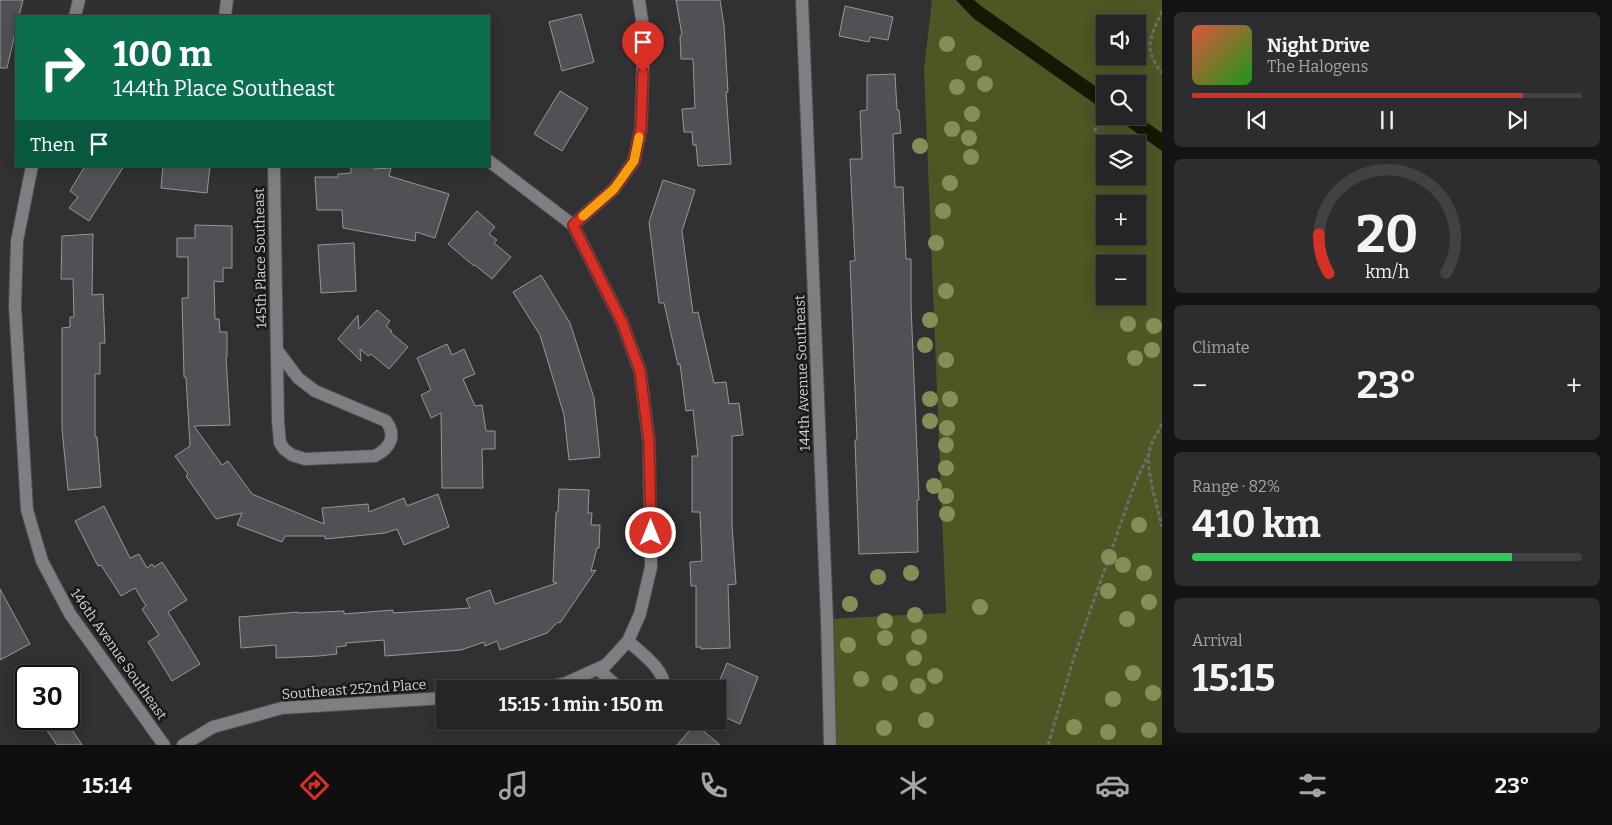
<!DOCTYPE html>
<html lang="en">
<head>
<meta charset="utf-8">
<style>
	body { margin:0; font-family:Bitter,serif; background:#2d2d2f; color:#f1f3f6; height:100vh; display:flex; flex-direction:column; font-size:19px; white-space:nowrap }
	* { box-sizing:border-box; margin:0 }
	p { font-size:16px; color:#a3a5a7 }
	.icon { flex:none; width:28px; height:28px; fill:none; stroke:currentColor; stroke-width:2; stroke-linecap:round; stroke-linejoin:round }
	.map { position:relative; flex:1; overflow:hidden }
	.details { display:flex; flex-direction:column; gap:12px; padding:12px; background:#141415; width:450px }
	.details>* { flex:none }
	.top-card { position:absolute; left:15px; top:15px; width:475px; height:152px; border-radius:0px; box-shadow:0 2px 12px #0003,0 0 0 1px #424244; background:#0b6e4f; color:#fff; overflow:hidden }
	.buttons { position:absolute; left:1096px; top:15px; display:grid; gap:10px }
	.buttons a { display:grid; place-items:center; width:50px; height:50px; border-radius:0px; background:#252527; box-shadow:0 2px 12px #0003,0 0 0 1px #424244; font-size:25px }
	.speed { position:absolute; left:15px; top:665px; display:flex; gap:10px; font-size:25px; font-weight:700; text-align:center }
	.speed>* { display:grid; place-content:center; width:65px; height:65px; border-radius:50%; background:#252527; box-shadow:0 2px 12px #0003,0 0 0 1px #424244; line-height:1 }
	.speed .limit { border:2px solid #111; border-radius:8px; background:#fff; color:#111 }
	.pin { position:absolute; display:grid; place-items:center; width:42px; height:42px; color:#fff; margin:-51px -21px; border-radius:50% 50% 50% 0; rotate:-45deg; box-shadow:0 0 5px #0007 }
	.pin .icon { rotate:45deg }
	.me { position:absolute; width:55px; margin:-28px; rotate:0deg; stroke-linejoin:round; filter:drop-shadow(0 0 4px #0008) }
	.turn { display:flex; align-items:center; gap:18px; height:105px; padding:0 15px; font-size:22px }
	.turn .icon { width:65px; height:65px; stroke-width:2.5 }
	.turn b { display:block; font-size:35px; line-height:42px }
	.then { display:flex; align-items:center; height:48px; padding:0 15px; background:#0003; gap:10px; font-size:19px }
	.big { font-size:38px; font-weight:700; line-height:1.1 }
	.details .tile { flex:1; display:flex; flex-direction:column; justify-content:center; gap:8px; min-width:0; padding:0 18px; border-radius:8px; background:#2d2d2f }
	.details .dial { align-items:center; gap:0 }
	.dial svg { height:130px; overflow:visible; fill:none; stroke:#424244; stroke-width:7; stroke-linecap:round; text-anchor:middle }
	.dial text { fill:#f1f3f6; stroke:none }
	.song { display:flex; align-items:center; gap:15px }
	.cover { width:60px; height:60px; border-radius:8px; background:linear-gradient(135deg,hsl(10 70% 55%),hsl(120 70% 35%)) }
	.played { height:5px; border-radius:2px; background:linear-gradient(90deg,#d93025 85%,#424244 85%) }
	.keys { display:flex; justify-content:space-around; direction:ltr }
	.heat { display:flex; justify-content:space-between; align-items:center; font-size:28px; direction:ltr }
	.charge { height:8px; border-radius:4px; background:linear-gradient(90deg,#34c759 82%,#424244 0) }
	.trip { position:absolute; left:436px; top:680px; width:290px; height:50px; border-radius:0px; background:#252527; box-shadow:0 2px 12px #0003,0 0 0 1px #424244; font-weight:700; line-height:50px; text-align:center }
	.tabs { display:flex; height:80px; justify-content:space-around; align-items:center; background:#0f0f10; color:#a3a5a7 }
	.tabs .icon { width:35px; height:35px }
	.tabs .active { color:#d93025 }
	.tabs b { font-size:22px; color:#f1f3f6 }
	main { display:flex; flex:1; min-height:0 }
	.map>svg:first-child { display:block }
	.green { fill:#4d5724; fill-rule:evenodd }
	.water { fill:#141903 }
	.building { fill:#515054; stroke:#97969a }
	.lines { fill:none; stroke-linecap:round; stroke-linejoin:round }
	.minor-casing { stroke:#4d4d50; stroke-width:14 }
	.path { stroke:#6d6d70; stroke-width:3; stroke-dasharray:4 2.5; stroke-linecap:butt }
	.minor { stroke:#7f7f83; stroke-width:12 }
	.tree { fill:#838f57 }
	.route-casing { stroke:#8d1f18; stroke-width:12 }
	.route { stroke:#d93025; stroke-width:9 }
	.slow { stroke:#f59e0b; stroke-width:9 }
	.labels { text-anchor:middle; stroke-width:5; stroke-linejoin:round; paint-order:stroke }
	.street-label { font-size:14px; fill:#d3d3d6; stroke:#19191a }
</style>
</head>
<body>
<main>
<div class="map">
<svg width="1162" height="745" viewBox="0 0 1162 745">
	<rect width="100%" height="100%" fill="#313134"/>
	<path class="green" d="M 932,0 L 1162,0 L 1162,745 L 830,745 L 827,620 L 844,618 L 946,613 L 924,69 ZM 1105,24 L 1138,24 L 1138,56 L 1105,56 ZM 1105,84 L 1138,84 L 1138,116 L 1105,116 ZM 1105,144 L 1138,144 L 1138,176 L 1105,176 ZM 1105,204 L 1138,204 L 1138,236 L 1105,236 ZM 1105,264 L 1138,264 L 1138,296 L 1105,296 Z"/>
	<path class="water" d="M 956,0 L 974,0 L 981,6 L 1105,93 L 1105,111 L 973,18 Z
		M 1113,116 L 1138,116 L 1162,133 L 1162,151 Z"/>
	<path class="building" d="M 0,0 L 23,0 L 19,16 L 16,16 L 16,29 L 7,68 L 0,68 Z
		M 676,0 L 720,0 L 724,25 L 728,92 L 726,92 L 731,164 L 698,166 L 696,145 L 693,145 L 692,132 L 684,132 L 682,109 L 695,108 L 693,59 L 681,59 L 680,36 L 682,35 Z
		M 845,6 L 893,17 L 888,40 L 870,37 L 869,42 L 839,36 Z
		M 581,14 L 594,62 L 562,71 L 549,22 Z
		M 895,74 L 897,110 L 899,110 L 901,133 L 893,134 L 895,187 L 903,187 L 906,259 L 911,259 L 911,305 L 919,500 L 917,500 L 918,552 L 859,554 L 855,440 L 857,440 L 850,261 L 855,261 L 850,159 L 862,159 L 860,111 L 867,110 L 867,75 Z
		M 560,91 L 588,108 L 562,151 L 534,134 Z
		M 85,166 L 124,166 L 89,221 L 69,208 L 78,197 L 70,191 Z
		M 163,166 L 210,166 L 207,193 L 161,188 Z
		M 351,166 L 374,166 L 374,169 L 391,168 L 389,176 L 449,194 L 435,238 L 416,232 L 415,241 L 343,228 L 342,210 L 317,210 L 315,177 L 338,177 L 338,174 L 351,173 Z
		M 663,180 L 695,190 L 682,231 L 693,313 L 698,312 L 714,383 L 726,382 L 729,404 L 739,403 L 743,435 L 732,436 L 732,525 L 736,584 L 728,585 L 730,648 L 701,649 L 701,647 L 696,647 L 696,586 L 691,586 L 690,562 L 702,561 L 700,512 L 692,512 L 692,456 L 698,456 L 693,410 L 686,411 L 680,364 L 678,365 L 664,303 L 659,303 L 649,222 Z
		M 477,211 L 495,227 L 489,234 L 497,240 L 494,243 L 511,257 L 492,279 L 475,265 L 474,266 L 448,244 Z
		M 195,225 L 232,226 L 232,268 L 223,268 L 223,282 L 214,281 L 215,319 L 219,319 L 220,332 L 227,332 L 227,357 L 226,357 L 230,425 L 194,426 L 222,465 L 228,461 L 252,494 L 324,524 L 322,508 L 368,504 L 369,512 L 404,498 L 407,506 L 438,494 L 449,527 L 404,545 L 397,529 L 385,533 L 325,539 L 325,536 L 285,536 L 282,542 L 237,525 L 242,513 L 216,519 L 186,476 L 188,474 L 175,456 L 190,446 L 186,377 L 184,377 L 182,298 L 188,298 L 188,257 L 177,257 L 177,238 L 195,238 Z
		M 93,234 L 92,295 L 103,294 L 105,343 L 100,343 L 100,374 L 95,374 L 95,437 L 97,437 L 101,487 L 68,490 L 62,429 L 62,328 L 70,327 L 70,317 L 74,317 L 73,279 L 61,279 L 62,236 Z
		M 354,243 L 356,291 L 321,293 L 318,245 Z
		M 541,275 L 570,323 L 594,398 L 600,457 L 569,460 L 564,415 L 540,335 L 513,292 Z
		M 377,310 L 390,321 L 386,326 L 392,331 L 390,332 L 408,347 L 389,369 L 371,354 L 368,356 L 360,349 L 361,361 L 338,339 L 358,315 L 359,329 Z
		M 447,344 L 452,355 L 464,349 L 475,374 L 463,379 L 475,406 L 482,405 L 486,431 L 495,431 L 495,449 L 482,449 L 483,488 L 442,488 L 441,413 L 431,418 L 421,395 L 431,390 L 417,358 Z
		M 559,489 L 589,490 L 588,513 L 592,513 L 591,525 L 600,525 L 599,548 L 597,548 L 591,571 L 596,570 L 560,623 L 558,622 L 547,633 L 500,650 L 497,641 L 485,646 L 484,642 L 461,650 L 385,656 L 384,640 L 346,643 L 346,646 L 336,647 L 337,654 L 319,656 L 276,658 L 276,645 L 241,648 L 239,617 L 298,612 L 298,613 L 344,611 L 344,614 L 393,610 L 393,613 L 470,608 L 466,599 L 490,590 L 495,604 L 557,583 L 553,582 L 556,512 L 558,512 Z
		M 104,506 L 130,558 L 139,554 L 147,568 L 152,564 L 154,567 L 162,562 L 187,600 L 168,612 L 200,664 L 172,681 L 148,642 L 159,635 L 142,609 L 146,606 L 135,588 L 121,596 L 101,565 L 98,566 L 75,521 Z
		M 0,589 L 30,644 L 0,660 Z
		M 727,663 L 758,677 L 740,724 L 718,714 L 718,689 L 716,689 Z
		M 39,719 L 65,719 L 82,745 L 57,745 Z
		M 695,724 L 720,745 L 677,745 Z"/>
	<g class="lines">
		<defs>
			<path id="minor" d="M 802,0 L 827,620 L 830,745
				M 75,16 L 79,0
				M 225,16 L 227,0
				M 489,161 L 573,225 L 622,322 L 640,371 L 649,442 L 651,567 L 640,614 L 628,641 L 606,665 L 566,683 L 538,689
				M 32,166 L 17,241 L 15,306 L 27,510 L 42,561 L 70,614 L 164,745
				M 274,166 L 278,421 L 280,443 L 284,449 L 292,455 L 305,459 L 375,456 C 390,448 397,436 386,421 L 315,391 L 298,378 L 277,350
				M 573,225 L 614,189 L 634,161 L 641,128 L 644,34 L 639,0
				M 628,641 C 642,654 664,668 665,689
				M 598,669 L 620,689
				M 183,745 L 213,727 L 282,708 L 445,698"/>
		</defs>
		<use href="#minor" class="minor-casing"/>
		<path class="path" d="M 1162,11 C 1151,37 1142,48 1162,73
			M 1094,131 L 1108,116
			M 1162,424 C 1158,432 1152,440 1150,449 C 1144,465 1158,509 1162,527
			M 1048,745 L 1075,654 L 1134,486 L 1148,455"/>
		<use href="#minor" class="minor"/>
	</g>
	<g class="tree">
		<circle cx="947" cy="44" r="8"/>
		<circle cx="974" cy="63" r="8"/>
		<circle cx="985" cy="84" r="8"/>
		<circle cx="957" cy="87" r="8"/>
		<circle cx="972" cy="114" r="8"/>
		<circle cx="952" cy="129" r="8"/>
		<circle cx="969" cy="138" r="8"/>
		<circle cx="920" cy="146" r="8"/>
		<circle cx="971" cy="157" r="8"/>
		<circle cx="950" cy="183" r="8"/>
		<circle cx="943" cy="211" r="8"/>
		<circle cx="936" cy="243" r="8"/>
		<circle cx="946" cy="291" r="8"/>
		<circle cx="930" cy="320" r="8"/>
		<circle cx="1128" cy="324" r="8"/>
		<circle cx="1154" cy="326" r="8"/>
		<circle cx="925" cy="345" r="8"/>
		<circle cx="1152" cy="350" r="8"/>
		<circle cx="1135" cy="358" r="8"/>
		<circle cx="946" cy="360" r="8"/>
		<circle cx="930" cy="399" r="8"/>
		<circle cx="950" cy="399" r="8"/>
		<circle cx="930" cy="421" r="8"/>
		<circle cx="947" cy="428" r="8"/>
		<circle cx="946" cy="445" r="8"/>
		<circle cx="946" cy="468" r="8"/>
		<circle cx="934" cy="486" r="8"/>
		<circle cx="946" cy="496" r="8"/>
		<circle cx="947" cy="514" r="8"/>
		<circle cx="1139" cy="525" r="8"/>
		<circle cx="1109" cy="557" r="8"/>
		<circle cx="1123" cy="565" r="8"/>
		<circle cx="911" cy="573" r="8"/>
		<circle cx="1144" cy="573" r="8"/>
		<circle cx="878" cy="577" r="8"/>
		<circle cx="1108" cy="591" r="8"/>
		<circle cx="1149" cy="602" r="8"/>
		<circle cx="850" cy="604" r="8"/>
		<circle cx="980" cy="607" r="8"/>
		<circle cx="915" cy="615" r="8"/>
		<circle cx="1127" cy="619" r="8"/>
		<circle cx="885" cy="621" r="8"/>
		<circle cx="919" cy="637" r="8"/>
		<circle cx="885" cy="638" r="8"/>
		<circle cx="848" cy="645" r="8"/>
		<circle cx="914" cy="658" r="8"/>
		<circle cx="1133" cy="673" r="8"/>
		<circle cx="935" cy="676" r="8"/>
		<circle cx="861" cy="679" r="8"/>
		<circle cx="890" cy="683" r="8"/>
		<circle cx="918" cy="686" r="8"/>
		<circle cx="1153" cy="693" r="8"/>
		<circle cx="1113" cy="699" r="8"/>
		<circle cx="926" cy="720" r="8"/>
		<circle cx="1074" cy="727" r="8"/>
		<circle cx="884" cy="728" r="8"/>
		<circle cx="1149" cy="730" r="8"/>
		<circle cx="1108" cy="732" r="8"/>
	</g>
	<g class="lines">
		<defs>
			<path id="route" d="M 643,72 L 641,128 L 634,161 L 614,189 L 573,225 L 622,322 L 640,371 L 649,442 L 651,533"/>
		</defs>
		<use href="#route" class="route-casing"/>
		<use href="#route" class="route"/>
		<path class="slow" d="M 583,216 L 614,189 L 634,161 L 639,137"/>
	</g>
	<g class="labels">
		<g class="street-label">
			<text transform="translate(260 258) rotate(-91)" y="5">145th Place Southeast</text>
			<text transform="translate(802 373) rotate(-92)" y="5">144th Avenue Southeast</text>
			<text transform="translate(119 654) rotate(55)" y="5">146th Avenue Southeast</text>
			<text transform="translate(354 689) rotate(-4)" y="5">Southeast 252nd Place</text>
		</g>
	</g>
</svg>
<div class="buttons">
<a><svg class="icon" aria-label="sound" viewBox="0 0 24 24"><path d="M4 9h4l5-4v14l-5-4H4zM17 9q2 3 0 6"/></svg></a>
<a><svg class="icon" aria-label="search" viewBox="0 0 24 24"><circle cx="10" cy="10" r="6"/><path d="M15 15l6 6"/></svg></a>
<a><svg class="icon" aria-label="layers" viewBox="0 0 24 24"><path d="M12 4l9 5-9 5-9-5zM3 14l9 5 9-5"/></svg></a>
<a>+</a>
<a>−</a>
</div>
<div class="speed"><div class="limit">30</div></div>
<div class="pin" style="left:643px;top:72px;background:#d93025"><svg class="icon" aria-label="arrive" viewBox="0 0 24 24"><path d="M6 21V4h12l-3 4 3 4H6"/></svg></div>
<svg class="me" style="left:651px;top:533px" viewBox="-20 -20 40 40"><circle r="17" fill="#d93025" stroke="#fff" stroke-width="3"/><path d="M0-11L8 9 0 5-8 9z" fill="#fff"/></svg>
<div class="trip">15:15 · 1 min · 150 m</div>
<div class="top-card">
<div class="turn"><svg class="icon" aria-label="right" viewBox="0 0 24 24"><path d="M7 20v-9h11M14 6l5 5-5 5"/></svg><div><b>100 m</b>144th Place Southeast</div></div>
<div class="then">Then<svg class="icon" aria-label="arrive" viewBox="0 0 24 24"><path d="M6 21V4h12l-3 4 3 4H6"/></svg></div>
</div>
</div>
<section class="details">
<div class="tile">
<div class="song"><i class="cover"></i><div><b>Night Drive</b><p>The Halogens</p></div></div>
<div class="played"></div>
<div class="keys"><svg class="icon" aria-label="previous" viewBox="0 0 24 24"><path d="M18 5L8 12l10 7zM5 5v14"/></svg><svg class="icon" aria-label="pause" viewBox="0 0 24 24"><path d="M8 5v14M16 5v14"/></svg><svg class="icon" aria-label="next" viewBox="0 0 24 24"><path d="M6 5l10 7-10 7zM19 5v14"/></svg></div>
</div>
<div class="tile dial"><svg viewBox="0 0 100 80">
<path d="M14 69A42 42 0 1 1 86 69"/>
<path d="M14 69A42 42 0 0 1 8 45" stroke="#d93025"/>
<text x="50" y="56" font-size="32" font-weight="700">20</text>
<text x="50" y="72" font-size="11">km/h</text>
</svg></div>
<div class="tile"><p>Climate</p>
<div class="heat"><a>−</a><b class="big">23°</b><a>+</a></div>
</div>
<div class="tile"><p>Range · 82%</p><b class="big">410 km</b><div class="charge"></div></div>
<div class="tile"><p>Arrival</p><b class="big">15:15</b></div>
</section>
</main>
<nav class="tabs">
<b>15:14</b>
<svg class="icon active" aria-label="directions" viewBox="0 0 24 24"><path d="M12 3l9 9-9 9-9-9zM9 14v-3h6M13 9l2 2-2 2"/></svg>
<svg class="icon" aria-label="music" viewBox="0 0 24 24"><path d="M9 18V5l10-2v13"/><circle cx="6" cy="18" r="3"/><circle cx="16" cy="16" r="3"/></svg>
<svg class="icon" aria-label="phone" viewBox="0 0 24 24"><path d="M5 4h4l2 5-3 2q2 4 5 5l2-3 5 2v4C11 20 4 13 5 4z"/></svg>
<svg class="icon" aria-label="climate" viewBox="0 0 24 24"><path d="M12 3v18M4 7l16 10M4 17L20 7"/></svg>
<svg class="icon" aria-label="car" viewBox="0 0 24 24"><path d="M5 17H2v-5l4-1 3-4h7l3 4 3 1v5h-3M9 17h6M6 11h13"/><circle cx="7" cy="17" r="2"/><circle cx="17" cy="17" r="2"/></svg>
<svg class="icon" aria-label="filters" viewBox="0 0 24 24"><path d="M4 7h16M4 17h16"/><circle cx="9" cy="7" r="2"/><circle cx="15" cy="17" r="2"/></svg>
<b>23°</b>
</nav>
</body>
</html>
